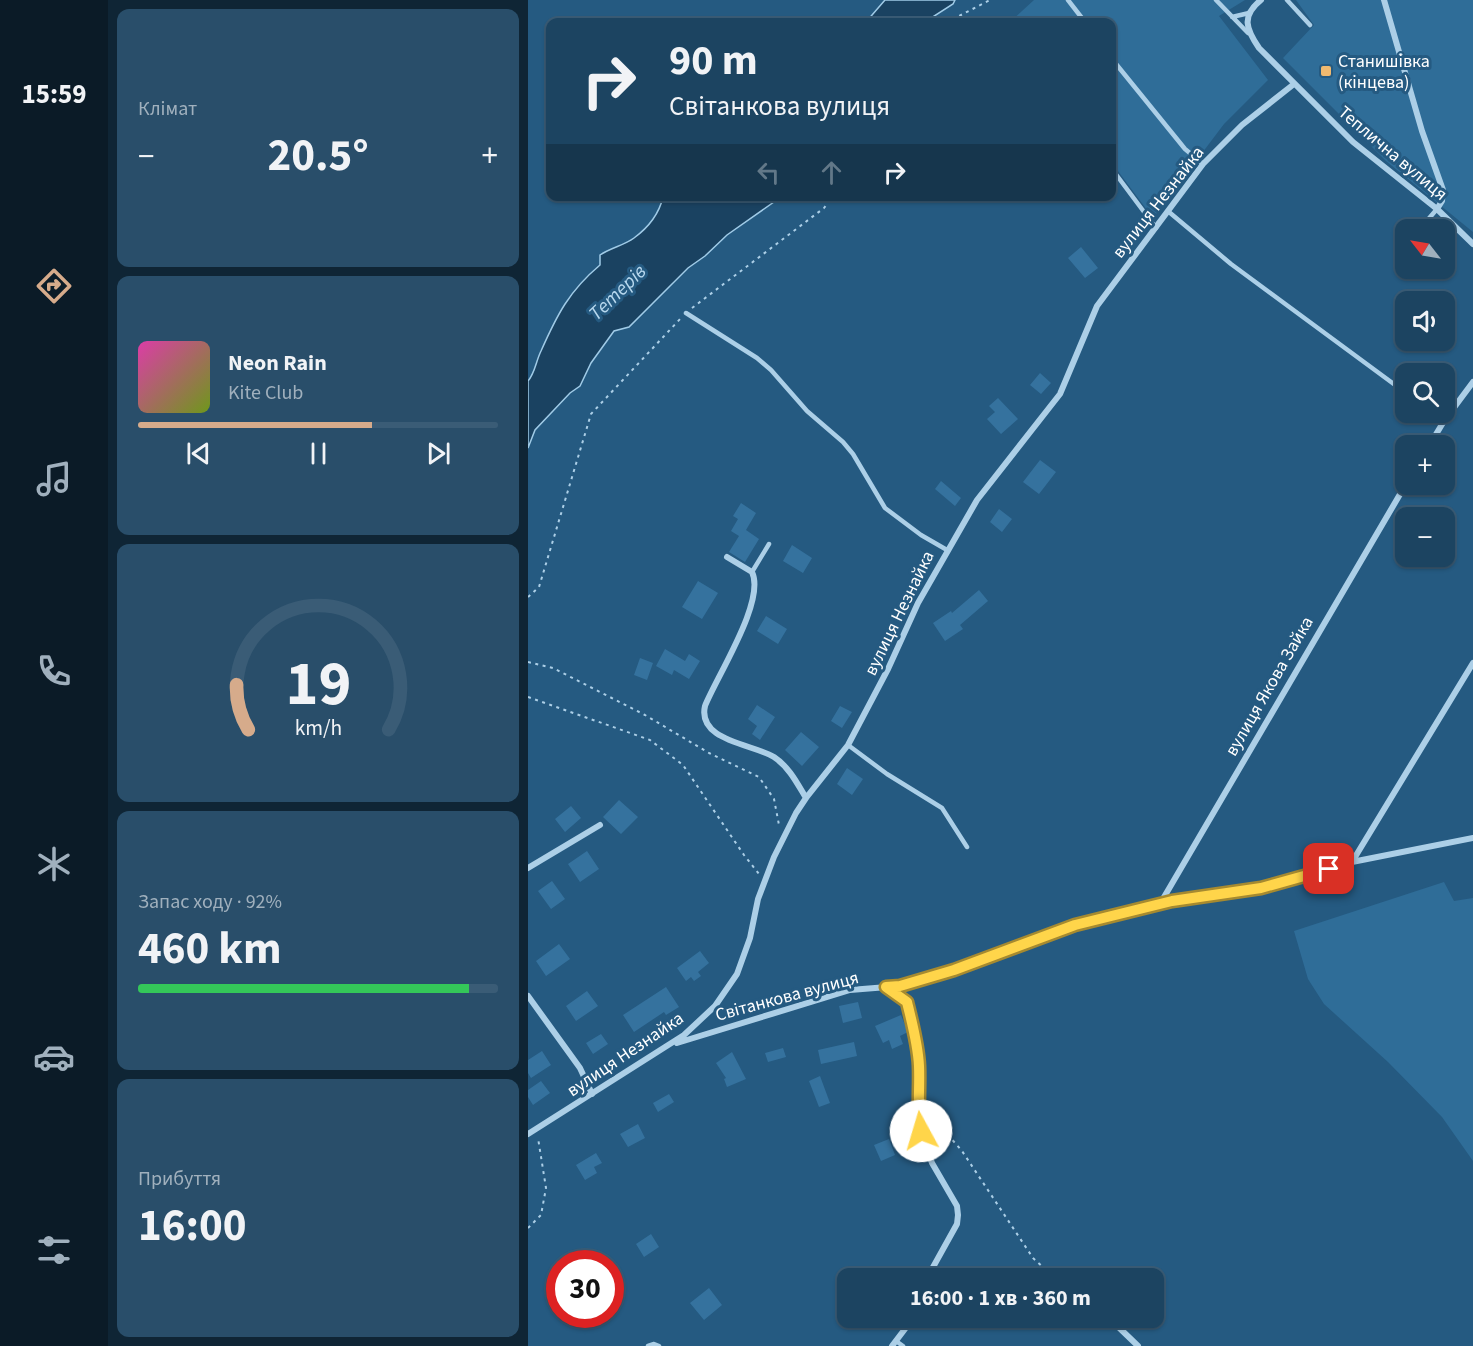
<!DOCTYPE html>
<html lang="uk">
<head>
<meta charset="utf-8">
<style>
	body { margin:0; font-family:"Source Sans 3",sans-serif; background:#294e6a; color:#f1f3f6; height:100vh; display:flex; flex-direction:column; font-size:22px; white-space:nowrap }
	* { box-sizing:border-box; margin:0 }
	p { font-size:20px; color:#a0b0bd }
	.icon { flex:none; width:33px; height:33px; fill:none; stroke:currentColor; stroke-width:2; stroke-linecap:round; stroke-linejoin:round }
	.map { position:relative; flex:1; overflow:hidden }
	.sheet { display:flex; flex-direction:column; gap:9px; padding:9px; background:#0f2535; width:420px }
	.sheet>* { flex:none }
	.guide { position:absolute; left:18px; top:18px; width:570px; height:183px; border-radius:12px; box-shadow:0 2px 4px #0004,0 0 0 2px #3a5c76; background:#1c4461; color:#f1f3f6; overflow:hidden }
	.needle { width:39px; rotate:301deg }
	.buttons { position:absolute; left:867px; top:219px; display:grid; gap:12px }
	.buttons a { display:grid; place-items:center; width:60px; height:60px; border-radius:12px; background:#1c4461; box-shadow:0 2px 4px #0004,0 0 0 2px #3a5c76; font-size:30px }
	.speed { position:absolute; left:18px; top:1250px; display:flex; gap:12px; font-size:30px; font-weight:700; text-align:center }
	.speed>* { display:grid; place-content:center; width:78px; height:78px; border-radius:50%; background:#1c4461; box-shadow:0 2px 4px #0004,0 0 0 2px #3a5c76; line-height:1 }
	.speed .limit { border:9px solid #d22; background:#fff; color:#111 }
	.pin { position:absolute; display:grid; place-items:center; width:51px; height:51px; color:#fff; margin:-26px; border-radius:12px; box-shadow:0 3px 9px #0006 }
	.me { position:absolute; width:66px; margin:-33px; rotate:354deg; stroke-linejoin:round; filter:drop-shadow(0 0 4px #0008) }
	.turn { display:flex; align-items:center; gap:21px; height:126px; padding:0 24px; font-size:27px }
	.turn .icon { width:78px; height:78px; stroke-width:2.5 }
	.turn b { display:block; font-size:42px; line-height:51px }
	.lanes { display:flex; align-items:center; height:57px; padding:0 24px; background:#0003; justify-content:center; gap:30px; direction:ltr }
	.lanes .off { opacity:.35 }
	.big { font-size:45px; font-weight:700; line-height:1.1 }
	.sheet .tile { flex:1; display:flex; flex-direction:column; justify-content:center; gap:9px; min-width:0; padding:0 21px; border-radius:12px; background:#294e6a }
	.sheet .dial { align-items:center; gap:0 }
	.dial svg { height:156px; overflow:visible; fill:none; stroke:#3a5c76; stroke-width:7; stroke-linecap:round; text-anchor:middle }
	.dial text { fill:#f1f3f6; stroke:none }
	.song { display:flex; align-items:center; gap:18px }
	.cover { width:72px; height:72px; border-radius:9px; background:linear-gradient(135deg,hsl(320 70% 55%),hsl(80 70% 35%)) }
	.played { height:6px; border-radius:3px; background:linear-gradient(90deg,#d6ab8b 65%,#3a5c76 65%) }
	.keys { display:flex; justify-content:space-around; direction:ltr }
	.heat { display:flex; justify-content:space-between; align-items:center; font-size:33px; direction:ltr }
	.charge { height:9px; border-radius:4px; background:linear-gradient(90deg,#34c759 92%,#3a5c76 0) }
	.trip { position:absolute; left:309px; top:1268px; width:327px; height:60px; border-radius:12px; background:#1c4461; box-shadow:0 2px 4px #0004,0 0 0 2px #3a5c76; font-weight:700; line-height:60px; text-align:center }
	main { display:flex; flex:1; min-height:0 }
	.dock { display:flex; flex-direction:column; width:108px; justify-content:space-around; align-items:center; background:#0b1b27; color:#a0b0bd }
	.dock .icon { width:42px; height:42px }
	.dock .selected { color:#d6ab8b }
	.dock b { font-size:27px; color:#f1f3f6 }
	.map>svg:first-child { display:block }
	.green { fill:#2f6d98 }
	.water { fill:#1a4261; stroke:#a0cbe7; stroke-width:1.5 }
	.building { fill:#35729e }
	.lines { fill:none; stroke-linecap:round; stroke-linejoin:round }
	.path { stroke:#accfe7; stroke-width:2; stroke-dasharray:3 4.5; stroke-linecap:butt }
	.lane { stroke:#accfe7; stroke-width:4.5 }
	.street { stroke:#accfe7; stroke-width:6 }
	.route-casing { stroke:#a68a30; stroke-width:15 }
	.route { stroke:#ffd54a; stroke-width:10 }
	.poi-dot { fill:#f0ba70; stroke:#255a81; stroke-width:2 }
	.labels { text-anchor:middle; stroke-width:6; stroke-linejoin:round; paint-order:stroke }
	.poi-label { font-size:18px; fill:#fff; stroke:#255a81; text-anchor:start }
	.street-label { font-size:18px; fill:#fff; stroke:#255a81 }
	.water-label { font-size:20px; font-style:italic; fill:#b8d8ee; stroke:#255a81 }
</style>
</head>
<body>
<main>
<nav class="dock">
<b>15:59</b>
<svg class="icon selected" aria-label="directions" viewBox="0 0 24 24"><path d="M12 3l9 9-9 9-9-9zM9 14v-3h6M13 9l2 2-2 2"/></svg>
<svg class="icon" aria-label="music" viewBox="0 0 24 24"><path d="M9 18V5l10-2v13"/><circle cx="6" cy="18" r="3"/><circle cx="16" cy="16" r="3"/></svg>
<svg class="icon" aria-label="phone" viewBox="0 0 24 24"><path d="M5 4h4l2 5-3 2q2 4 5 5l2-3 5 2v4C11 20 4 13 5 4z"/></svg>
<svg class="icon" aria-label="climate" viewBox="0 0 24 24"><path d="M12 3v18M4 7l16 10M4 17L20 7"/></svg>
<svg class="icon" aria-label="car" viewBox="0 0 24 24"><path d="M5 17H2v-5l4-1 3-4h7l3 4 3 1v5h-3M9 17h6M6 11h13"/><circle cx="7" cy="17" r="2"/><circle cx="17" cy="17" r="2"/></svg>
<svg class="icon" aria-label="filters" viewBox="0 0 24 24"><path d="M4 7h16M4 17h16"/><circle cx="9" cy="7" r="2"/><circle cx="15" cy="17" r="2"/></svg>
</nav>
<section class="sheet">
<div class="tile"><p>Клімат</p>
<div class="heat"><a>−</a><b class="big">20.5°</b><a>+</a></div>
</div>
<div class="tile">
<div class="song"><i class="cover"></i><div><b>Neon Rain</b><p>Kite Club</p></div></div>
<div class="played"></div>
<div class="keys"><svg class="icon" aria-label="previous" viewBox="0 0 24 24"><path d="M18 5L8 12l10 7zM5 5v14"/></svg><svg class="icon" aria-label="pause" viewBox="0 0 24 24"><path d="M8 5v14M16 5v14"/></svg><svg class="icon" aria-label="next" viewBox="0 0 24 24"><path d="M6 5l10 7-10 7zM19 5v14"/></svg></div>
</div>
<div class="tile dial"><svg viewBox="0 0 100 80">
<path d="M14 69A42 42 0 1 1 86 69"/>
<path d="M14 69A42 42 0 0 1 8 46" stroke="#d6ab8b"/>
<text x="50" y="56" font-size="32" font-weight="700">19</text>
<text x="50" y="72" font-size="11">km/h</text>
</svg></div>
<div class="tile"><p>Запас ходу · 92%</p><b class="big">460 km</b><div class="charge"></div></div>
<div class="tile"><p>Прибуття</p><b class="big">16:00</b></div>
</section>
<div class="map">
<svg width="945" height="1346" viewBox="0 0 945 1346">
	<rect width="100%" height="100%" fill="#255a81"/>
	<path class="green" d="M 506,0 L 717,0 L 691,16 L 740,80 L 696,124 L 625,218 L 584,163 L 584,22 L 482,22 Z
		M 768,0 L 945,0 L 945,232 L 858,161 L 755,58 L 786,25 Z
		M 916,882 L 926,901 L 945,898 L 945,1161 L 914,1117 L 860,1062 L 796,1004 L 780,979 L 766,931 Z"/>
	<path class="water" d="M 357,0 L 427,0 L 425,4 L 397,22 L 338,22 Z
		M 135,197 L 253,197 L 199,235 L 177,256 L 160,268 L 101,327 L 86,331 L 63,363 L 52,386 L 42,393 L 7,430 L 0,448 L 0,381 C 7,373 8,361 13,351 C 29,315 41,291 72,265 L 72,255 C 82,248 97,245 106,238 C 121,227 131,214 135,197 Z"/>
	<path class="building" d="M 553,247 L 570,268 L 557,278 L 540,258 Z
		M 512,373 L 523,383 L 513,394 L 502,385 Z
		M 470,398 L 490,419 L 473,434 L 459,419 L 467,412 L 461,406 Z
		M 512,460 L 528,472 L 511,494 L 495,482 Z
		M 413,481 L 433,498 L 427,506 L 407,489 Z
		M 213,503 L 228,513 L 218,530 L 231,539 L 217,562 L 201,552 L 211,536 L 203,531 L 210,519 L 205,516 Z
		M 471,509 L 484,519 L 474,532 L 462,522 Z
		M 264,545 L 284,558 L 275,573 L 255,561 Z
		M 170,581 L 190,593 L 174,619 L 154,607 Z
		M 451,590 L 460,601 L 432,625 L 435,629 L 417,641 L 405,623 L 423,611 L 424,613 Z
		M 238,616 L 259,629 L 250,644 L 229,631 Z
		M 137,649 L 157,661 L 161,654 L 172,661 L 161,679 L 146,670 L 144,675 L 128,666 Z
		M 112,658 L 125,663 L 119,680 L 106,675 Z
		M 229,705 L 247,717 L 232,740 L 224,734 L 229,726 L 220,719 Z
		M 312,706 L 324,712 L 314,728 L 303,721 Z
		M 273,732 L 291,747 L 274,766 L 257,750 Z
		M 319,768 L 335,779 L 324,795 L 309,784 Z
		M 91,800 L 110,817 L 93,834 L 75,817 Z
		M 43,806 L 53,818 L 37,832 L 27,819 Z
		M 59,851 L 71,869 L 52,882 L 40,864 Z
		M 24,881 L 37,899 L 23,909 L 10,891 Z
		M 31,944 L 42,959 L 18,976 L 8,961 Z
		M 172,951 L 181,963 L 170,972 L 173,976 L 166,981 L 163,977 L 158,981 L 149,968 Z
		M 138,987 L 151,1007 L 138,1015 L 136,1012 L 106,1032 L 95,1015 Z
		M 59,991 L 70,1006 L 48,1021 L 38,1006 Z
		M 330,1002 L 334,1018 L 315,1023 L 311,1006 Z
		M 373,1015 L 380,1032 L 372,1036 L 375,1044 L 364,1049 L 361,1040 L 355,1043 L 347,1026 Z
		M 73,1034 L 80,1044 L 65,1054 L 58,1043 Z
		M 326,1042 L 329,1056 L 293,1064 L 290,1050 Z
		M 255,1048 L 258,1057 L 240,1062 L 237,1053 Z
		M 14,1051 L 23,1065 L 3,1078 L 0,1073 L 0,1060 Z
		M 204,1052 L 218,1079 L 199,1087 L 196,1079 L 198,1078 L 188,1063 Z
		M 292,1076 L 302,1103 L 291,1107 L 281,1081 Z
		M 13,1081 L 22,1093 L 5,1105 L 0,1097 L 0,1090 Z
		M 141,1094 L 146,1102 L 130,1112 L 125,1103 Z
		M 110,1124 L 117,1138 L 100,1147 L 92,1134 Z
		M 361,1139 L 367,1155 L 353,1161 L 346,1145 Z
		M 68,1153 L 74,1163 L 66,1167 L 69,1173 L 57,1180 L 48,1165 Z
		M 123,1234 L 131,1247 L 116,1257 L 108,1244 Z
		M 181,1288 L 194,1305 L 176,1320 L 162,1303 Z"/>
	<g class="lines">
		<path class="path" d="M 427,22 L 431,16 L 462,0
			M 164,308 L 296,208 L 305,196
			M 0,597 L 11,587 L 63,414 L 153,318
			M 0,662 L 25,668 L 117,715 L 181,753 L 231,777 L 246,799 L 251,825
			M 0,697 L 122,740 L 155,765 L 216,855 L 231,874
			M 400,1112 L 434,1151 L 505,1258 L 527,1278
			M 0,1228 L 13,1215 L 18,1188 L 10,1138"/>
		<path class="lane" d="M 540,0 L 557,22
			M 688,0 L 720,33
			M 759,0 L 782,25
			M 704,17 L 721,13
			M 584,59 L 657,149 L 675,164
			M 584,169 L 628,228
			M 641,212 L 703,264 L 878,393
			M 891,230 L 909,209
			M 871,253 L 878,245
			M 158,313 L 229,358 L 243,370 L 279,411 L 315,442 L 325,454 L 357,508 L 393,535 L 419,550
			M 904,412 L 916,421
			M 224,572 L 241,544
			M 320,745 L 359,774 L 414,808 L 439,847
			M 368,1341 L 375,1346
			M 120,1346 L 126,1344 L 131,1346"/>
		<path class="street" d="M 733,0 C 713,16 718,29 731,48 L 825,142 L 909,209 L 945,244
			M 856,0 L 894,131 L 915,190 L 914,201 L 909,209
			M 901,446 L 916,421 L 945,382
			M 199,557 L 224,572 C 238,601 189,676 177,706 C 169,741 225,744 246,757 C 261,767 269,783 278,798
			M 824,862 L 945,663
			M 0,868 L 72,825
			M 632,904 L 878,484
			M 358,987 L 379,1002 L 387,1034 L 391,1063 L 390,1102 L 393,1131 L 404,1163 L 429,1206 L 430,1215 L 429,1224 L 399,1278
			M 0,996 L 52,1068 L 64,1094
			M 149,1043 L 322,990 L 372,986 L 426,970 L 547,925 L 644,901 L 733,888 L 824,862 L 945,838
			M 0,1134 L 156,1035 L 187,1006 L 209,974 L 222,938 L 230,899 L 246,857 L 268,813 L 278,798 L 320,745 L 360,669 L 390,603 L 449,500 L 532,394 L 569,306 L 675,164 L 714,125 L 766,84
			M 580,1317 L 610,1346
			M 364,1346 L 386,1317"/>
	</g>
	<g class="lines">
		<defs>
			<path id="route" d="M 393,1131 C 389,1109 392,1088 391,1066 C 390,1044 384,1023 379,1002 L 358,987 L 372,986 L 426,970 L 547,925 L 644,901 L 733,888 L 801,869"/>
		</defs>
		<use href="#route" class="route-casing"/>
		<use href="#route" class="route"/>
	</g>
	<rect class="poi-dot" x="792" y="65" width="12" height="12" rx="3"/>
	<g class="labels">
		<g class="poi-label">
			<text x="810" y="67">Станишівка<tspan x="810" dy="21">(кінцева)</tspan></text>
		</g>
		<g class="street-label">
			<text transform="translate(865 153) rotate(40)" y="6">Теплична вулиця</text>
			<text transform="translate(630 202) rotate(-52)" y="6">вулиця Незнайка</text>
			<text transform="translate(371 613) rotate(-64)" y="6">вулиця Незнайка</text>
			<text transform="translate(741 686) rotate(-60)" y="6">вулиця Якова Зайка</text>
			<text transform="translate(259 996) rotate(-15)" y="6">Світанкова вулиця</text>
			<text transform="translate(97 1054) rotate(-34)" y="6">вулиця Незнайка</text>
		</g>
		<g class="water-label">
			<text transform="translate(89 292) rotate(-44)" y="7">Тетерів</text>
		</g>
	</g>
</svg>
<div class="buttons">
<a><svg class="needle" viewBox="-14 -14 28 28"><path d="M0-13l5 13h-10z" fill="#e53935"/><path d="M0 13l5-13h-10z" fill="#a0b0bd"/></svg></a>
<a><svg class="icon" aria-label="sound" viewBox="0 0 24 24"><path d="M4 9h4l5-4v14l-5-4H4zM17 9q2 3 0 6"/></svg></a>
<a><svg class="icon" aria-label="search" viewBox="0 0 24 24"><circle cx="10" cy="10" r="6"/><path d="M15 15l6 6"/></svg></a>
<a>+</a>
<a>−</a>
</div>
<div class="speed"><div class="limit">30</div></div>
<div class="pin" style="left:801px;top:869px;background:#d93025"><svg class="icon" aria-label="arrive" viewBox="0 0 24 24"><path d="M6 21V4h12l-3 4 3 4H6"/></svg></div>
<svg class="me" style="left:393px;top:1131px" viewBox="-20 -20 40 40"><circle r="19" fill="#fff"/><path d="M0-13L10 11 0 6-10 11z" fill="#ffd54a"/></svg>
<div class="trip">16:00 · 1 хв · 360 m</div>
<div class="guide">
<div class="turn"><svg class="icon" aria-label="right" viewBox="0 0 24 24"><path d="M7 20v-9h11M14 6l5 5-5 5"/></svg><div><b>90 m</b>Світанкова вулиця</div></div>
<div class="lanes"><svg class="icon off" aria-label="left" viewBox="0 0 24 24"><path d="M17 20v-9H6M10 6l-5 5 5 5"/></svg><svg class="icon off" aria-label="ahead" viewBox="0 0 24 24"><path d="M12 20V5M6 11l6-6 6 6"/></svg><svg class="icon" aria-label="right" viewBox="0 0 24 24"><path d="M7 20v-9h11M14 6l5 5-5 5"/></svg></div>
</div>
</div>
</main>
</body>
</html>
